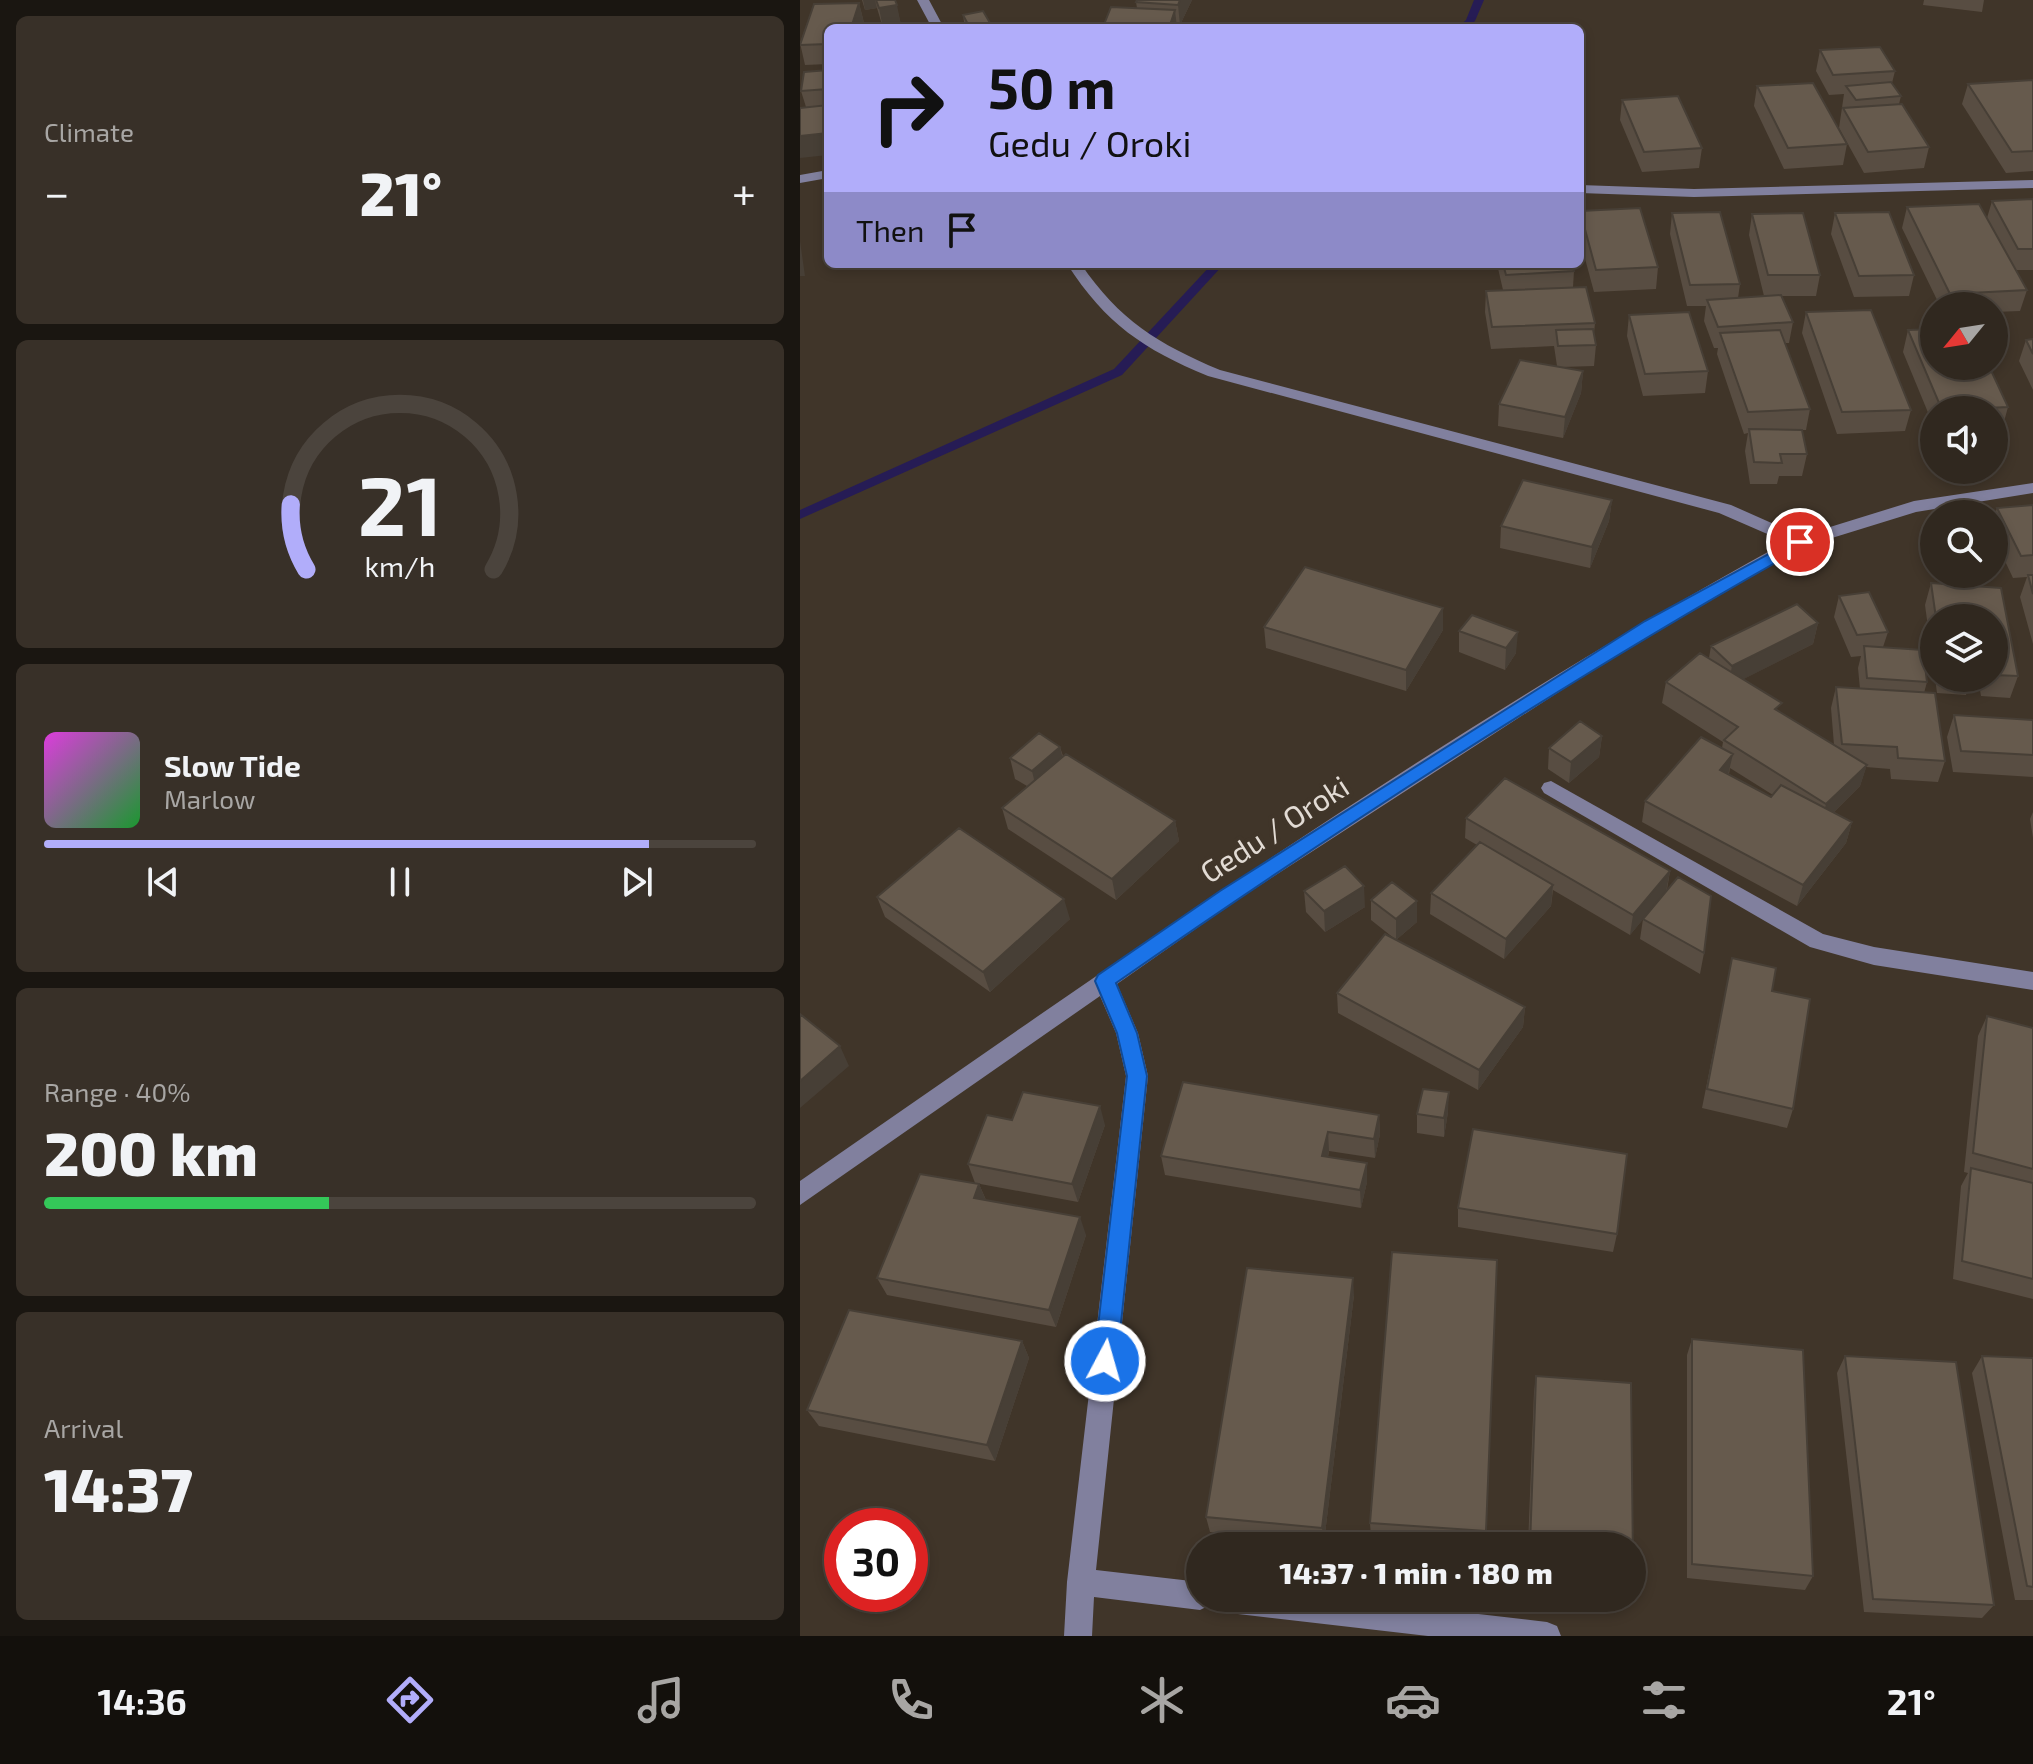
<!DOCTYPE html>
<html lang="en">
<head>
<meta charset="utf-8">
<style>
	body { margin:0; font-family:"Exo 2",sans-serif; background:#383028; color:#f1f3f6; height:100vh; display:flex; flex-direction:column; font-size:30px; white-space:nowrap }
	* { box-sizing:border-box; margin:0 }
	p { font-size:26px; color:#a8a6a4 }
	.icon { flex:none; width:44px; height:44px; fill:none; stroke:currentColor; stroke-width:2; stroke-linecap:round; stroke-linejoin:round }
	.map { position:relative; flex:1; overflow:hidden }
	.details { display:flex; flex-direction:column; gap:16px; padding:16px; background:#1a1611; width:800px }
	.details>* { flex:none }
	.top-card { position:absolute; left:24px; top:24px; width:760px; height:244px; border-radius:12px; box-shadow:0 4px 12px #0003,0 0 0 2px #4b443d; background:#b1adfa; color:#111; overflow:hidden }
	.needle { width:52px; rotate:240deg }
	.tools { position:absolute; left:1120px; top:292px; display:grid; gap:16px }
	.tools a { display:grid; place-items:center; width:88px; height:88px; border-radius:50%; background:#30281f; box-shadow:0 4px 12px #0003,0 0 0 2px #4b443d; font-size:40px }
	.speed { position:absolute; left:24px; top:1508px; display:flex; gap:16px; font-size:40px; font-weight:700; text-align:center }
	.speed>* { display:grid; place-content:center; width:104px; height:104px; border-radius:50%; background:#30281f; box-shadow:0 4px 12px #0003,0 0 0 2px #4b443d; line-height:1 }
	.speed .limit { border:12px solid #d22; background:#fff; color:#111 }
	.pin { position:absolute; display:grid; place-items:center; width:68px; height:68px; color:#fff; margin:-34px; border:4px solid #fff; border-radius:50%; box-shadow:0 2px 8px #0007 }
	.me { position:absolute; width:88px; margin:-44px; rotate:6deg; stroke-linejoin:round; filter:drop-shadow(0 0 6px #0008) }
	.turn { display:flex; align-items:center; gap:28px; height:168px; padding:0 32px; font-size:36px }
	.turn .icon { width:104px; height:104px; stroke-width:2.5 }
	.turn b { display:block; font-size:56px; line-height:68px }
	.then { display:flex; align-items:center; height:76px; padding:0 32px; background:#0003; gap:16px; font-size:30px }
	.big { font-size:60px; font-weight:800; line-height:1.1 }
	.details .tile { flex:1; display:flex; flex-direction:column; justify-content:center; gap:12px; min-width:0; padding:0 28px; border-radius:12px; background:#383028 }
	.details .dial { align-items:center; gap:0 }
	.dial svg { height:208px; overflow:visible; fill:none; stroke:#4b443d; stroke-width:7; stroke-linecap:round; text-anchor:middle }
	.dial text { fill:#f1f3f6; stroke:none }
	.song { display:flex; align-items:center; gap:24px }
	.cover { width:96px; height:96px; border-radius:12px; background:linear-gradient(135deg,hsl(300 70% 55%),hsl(130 70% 35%)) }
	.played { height:8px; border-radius:4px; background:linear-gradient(90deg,#b1adfa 85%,#4b443d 85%) }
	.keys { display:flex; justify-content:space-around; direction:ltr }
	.heat { display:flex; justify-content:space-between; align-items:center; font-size:44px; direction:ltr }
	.charge { height:12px; border-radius:6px; background:linear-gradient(90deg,#34c759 40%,#4b443d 0) }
	.trip { position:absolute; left:386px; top:1532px; width:460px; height:80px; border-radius:40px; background:#30281f; box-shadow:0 4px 12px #0003,0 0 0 2px #4b443d; font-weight:800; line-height:80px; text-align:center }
	.tabs { display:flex; height:128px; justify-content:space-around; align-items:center; background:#13100c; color:#a8a6a4 }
	.tabs .icon { width:56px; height:56px }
	.tabs .active { color:#b1adfa }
	.tabs b { font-size:36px; color:#f1f3f6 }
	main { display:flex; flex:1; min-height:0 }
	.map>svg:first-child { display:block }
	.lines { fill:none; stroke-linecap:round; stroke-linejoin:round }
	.stream { fill:#261c55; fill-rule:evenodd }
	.minor { fill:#81809e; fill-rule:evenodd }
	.wall { fill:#584d42; fill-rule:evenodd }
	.shaded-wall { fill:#473f36 }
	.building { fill:#665a4d; stroke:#473f36; stroke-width:2 }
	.route { fill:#1a73e8; stroke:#114b97; stroke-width:2 }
	.labels { text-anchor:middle; stroke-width:8; stroke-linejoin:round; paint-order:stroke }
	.street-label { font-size:30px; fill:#e2dbd4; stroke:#403529 }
</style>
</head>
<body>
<main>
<section class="details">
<div class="tile"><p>Climate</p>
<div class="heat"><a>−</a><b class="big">21°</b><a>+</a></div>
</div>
<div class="tile dial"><svg viewBox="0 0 100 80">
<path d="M14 69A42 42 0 1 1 86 69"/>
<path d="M14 69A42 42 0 0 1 8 44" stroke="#b1adfa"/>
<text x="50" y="56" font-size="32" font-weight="700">21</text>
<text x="50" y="72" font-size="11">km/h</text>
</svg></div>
<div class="tile">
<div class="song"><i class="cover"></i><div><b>Slow Tide</b><p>Marlow</p></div></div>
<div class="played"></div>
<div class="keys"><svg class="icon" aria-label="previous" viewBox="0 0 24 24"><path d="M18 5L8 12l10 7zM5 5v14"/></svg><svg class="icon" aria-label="pause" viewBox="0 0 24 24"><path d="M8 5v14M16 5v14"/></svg><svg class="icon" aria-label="next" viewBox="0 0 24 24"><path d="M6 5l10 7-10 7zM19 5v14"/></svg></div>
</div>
<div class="tile"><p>Range · 40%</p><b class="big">200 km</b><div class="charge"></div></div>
<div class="tile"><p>Arrival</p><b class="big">14:37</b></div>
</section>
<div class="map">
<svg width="1233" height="1636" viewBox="0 0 1233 1636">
	<rect width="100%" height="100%" fill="#403529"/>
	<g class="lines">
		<path class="stream" d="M 674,0 L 684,0 L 675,21 L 668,28 L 657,28 L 666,20 Z
			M 412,264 L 424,264 L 322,375 L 0,519 L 0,510 L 314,369 Z"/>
		<path class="minor" d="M 117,0 L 129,0 L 144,28 L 132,28 Z
			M 28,170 L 28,178 L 0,183 L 0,175 Z
			M 1233,180 L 1233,188 L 894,197 L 780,193 L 780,185 L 894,189 Z
			M 267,264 L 281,264 C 319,320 358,344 420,370 L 931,505 L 1001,536 L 1114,501 L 1233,483 L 1233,493 L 1116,512 L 1006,546 L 856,629 L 434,902 L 317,984 L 338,1033 L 348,1076 L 296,1570 L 400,1582 L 400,1598 L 540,1598 L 747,1622 L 757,1626 L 761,1636 L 628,1636 L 421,1612 L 410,1605 L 400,1610 L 294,1597 L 292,1636 L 264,1636 L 267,1582 L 326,1076 L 316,1033 L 300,996 L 0,1205 L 0,1181 C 322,958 642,731 986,542 L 919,513 L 408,376 C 343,349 306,324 267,264 Z
			M 751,781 L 1023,934 L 1074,947 L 1233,972 L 1233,990 L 1074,965 L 1010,947 L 744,793 L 741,788 L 744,783 Z"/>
	</g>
	<path class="wall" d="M 62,0 L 95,0 L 101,25 L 83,28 L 77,8 L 65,10 Z
		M 392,0 L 380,25 L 377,24 L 377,28 L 303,28 L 337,8 L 336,2 Z
		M 1124,0 L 1184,0 L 1182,12 L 1123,5 Z
		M 59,3 L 64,23 L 62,28 L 28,28 L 28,64 L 5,65 L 0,43 L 14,4 Z
		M 163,15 L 193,28 L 165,28 Z
		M 1020,50 L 1095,71 L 1092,83 L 1101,96 L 1099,104 L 1129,147 L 1124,168 L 1064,173 L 1039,128 L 1044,94 L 1029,95 L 1016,71 Z
		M 28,70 L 28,155 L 6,107 L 1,91 Z
		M 1233,80 L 1233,171 L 1206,173 L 1162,104 L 1168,84 Z
		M 957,86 L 1047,144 L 1043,165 L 984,169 L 954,106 Z
		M 822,100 L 902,148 L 899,168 L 842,172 L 820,120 Z
		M 1233,199 L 1233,270 L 1216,270 L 1227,290 L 1220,311 L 1194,312 L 1194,306 L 1140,306 L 1102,228 L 1107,207 L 1187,218 L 1192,201 Z
		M 780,211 L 858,267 L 856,289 L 794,292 L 780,240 Z
		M 872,213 L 940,284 L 938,298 L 964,296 L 949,235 L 952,214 L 1020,275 L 1016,296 L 981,296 L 993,322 L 989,343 L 985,343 L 1010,409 L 1006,430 L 1002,430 L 1007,454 L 1002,476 L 979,476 L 977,484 L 950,484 L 945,451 L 948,433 L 944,434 L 917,354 L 918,348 L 914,348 L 904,321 L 906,306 L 887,306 L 870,234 Z
		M 1035,213 L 1114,275 L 1109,296 L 1054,297 L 1031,234 Z
		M 697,264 L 772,264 L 774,271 L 773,287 L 795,323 L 794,333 L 796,345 L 794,366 L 761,367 L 783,371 L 781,393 L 763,438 L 698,426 L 699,404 L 757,366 L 754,346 L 691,349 L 685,312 L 686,291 L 703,290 Z
		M 1006,312 L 1111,410 L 1105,431 L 1037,434 L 1002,333 Z
		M 829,315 L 908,371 L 905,393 L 843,396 L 827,336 Z
		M 1108,330 L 1208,407 L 1202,429 L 1194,429 L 1194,410 L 1134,410 L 1134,427 L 1103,352 Z
		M 1233,339 L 1233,390 L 1219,361 L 1226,340 Z
		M 812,500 L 809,521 L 790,568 L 700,548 L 701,526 Z
		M 1233,505 L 1233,644 L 1220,597 L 1227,577 L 1213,578 L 1194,538 L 1194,517 L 1197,508 Z
		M 1131,583 L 1201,588 L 1218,676 L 1210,698 L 1181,696 L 1178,678 L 1194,678 L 1194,618 L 1134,618 L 1134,672 L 1125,605 Z
		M 1039,596 L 1088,632 L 1083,647 L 1127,682 L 1124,693 L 1145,761 L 1138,782 L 1091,779 L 1090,769 L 1066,767 L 1060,786 L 1034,812 L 1052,822 L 1046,843 L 997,906 L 842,822 L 845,801 L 922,748 L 923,742 L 862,703 L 866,682 L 909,658 L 911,646 L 1018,623 L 1013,644 L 943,679 L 980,712 L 1034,745 L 1031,708 L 1036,687 L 1060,689 L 1058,668 L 1061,656 L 1051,657 L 1034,617 ZM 930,768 L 973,795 L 971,797 L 929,774 Z
		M 643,608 L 643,630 L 606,691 L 466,648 L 464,627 Z
		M 672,615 L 716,653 L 705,670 L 659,652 L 659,631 Z
		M 1135,678 L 1172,678 L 1166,695 L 1137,693 Z
		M 1154,715 L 1233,720 L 1233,777 L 1153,772 L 1147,737 Z
		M 802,736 L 799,757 L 769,783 L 748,769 L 749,748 Z
		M 260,747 L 263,756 L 375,821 L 379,841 L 316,900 L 208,829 L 202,808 L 227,786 L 215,779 L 210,758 Z
		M 1233,812 L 1233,838 L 1230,819 Z
		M 666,818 L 870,871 L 867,890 L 904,953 L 900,974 L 840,939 L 843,919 L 830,935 L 753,890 L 751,906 L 704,959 L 630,914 L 631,893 L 677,845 L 665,838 Z
		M 504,891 L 565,907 L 525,932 L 506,912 Z
		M 77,897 L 270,919 L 190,992 L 85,917 Z
		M 571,900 L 617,922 L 596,940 L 725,1007 L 723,1027 L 678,1090 L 538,1013 L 537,993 L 595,939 L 571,920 Z
		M 932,958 L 972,991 L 993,1109 L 987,1128 L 902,1108 Z
		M 1187,1016 L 1233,1028 L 1233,1299 L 1153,1279 L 1161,1186 L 1168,1173 L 1164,1172 L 1178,1036 Z
		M 648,1112 L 644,1137 L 617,1133 L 617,1114 Z
		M 579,1115 L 580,1134 L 575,1158 L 529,1151 L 528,1157 L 567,1182 L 561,1208 L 365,1175 L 361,1156 Z
		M 212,1120 L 305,1125 L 278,1202 L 175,1183 L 168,1164 Z
		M 179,1184 L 186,1200 L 286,1235 L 256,1327 L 87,1295 L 77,1278 Z
		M 658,1208 L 817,1234 L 813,1252 L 658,1227 Z
		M 554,1295 L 524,1542 L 410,1532 L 406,1517 Z
		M 892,1339 L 1013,1576 L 1005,1590 L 887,1578 L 887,1355 Z
		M 222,1341 L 229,1358 L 195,1461 L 19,1426 L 7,1410 Z
		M 1045,1356 L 1194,1605 L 1182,1618 L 1064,1612 L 1037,1373 Z
		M 1182,1356 L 1233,1358 L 1233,1600 L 1215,1600 L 1172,1373 Z
		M 736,1376 L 831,1383 L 833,1562 L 832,1566 L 832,1546 L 728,1546 L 734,1392 Z
		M 570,1523 L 686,1531 L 685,1545 L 571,1537 Z"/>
	<path class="shaded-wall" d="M 63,0 L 75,0 L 77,8 L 65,10 Z
		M 380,0 L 392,0 L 380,25 L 378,5 Z
		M 59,3 L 64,23 L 62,28 L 51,28 Z
		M 97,5 L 101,25 L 83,28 L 79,8 Z
		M 375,10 L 377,28 L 369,28 Z
		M 28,133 L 28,155 L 0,158 L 0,136 Z
		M 0,241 L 5,276 L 0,276 Z
		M 783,371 L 781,393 L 763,438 L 765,417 Z
		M 812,500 L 809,521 L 790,568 L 792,547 Z
		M 643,608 L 643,630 L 606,691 L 606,670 Z
		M 1018,623 L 1013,644 L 928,687 L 932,666 Z
		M 718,632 L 716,653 L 705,670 L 706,648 Z
		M 802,736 L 799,757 L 769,783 L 771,762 Z
		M 260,747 L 265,768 L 237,792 L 232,771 Z
		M 933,754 L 928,775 L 920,770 Z
		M 1067,765 L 1060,786 L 1021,825 L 1026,804 Z
		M 375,821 L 379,841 L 316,900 L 312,879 Z
		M 1052,822 L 1046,843 L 997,906 L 1003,885 Z
		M 870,871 L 866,892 L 830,935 L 833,915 Z
		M 753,885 L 751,906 L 704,959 L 706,939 Z
		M 564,886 L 565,907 L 525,932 L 524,911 Z
		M 264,899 L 270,919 L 190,992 L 183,972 Z
		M 617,901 L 617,922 L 596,940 L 596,919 Z
		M 725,1007 L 723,1027 L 678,1090 L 679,1070 Z
		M 40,1046 L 49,1066 L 0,1108 L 0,1081 Z
		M 649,1092 L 648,1112 L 644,1137 L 644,1118 Z
		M 300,1106 L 305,1125 L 278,1202 L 272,1184 Z
		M 579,1115 L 580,1134 L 575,1158 L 574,1139 Z
		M 528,1132 L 529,1151 L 523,1174 L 522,1156 Z
		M 567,1163 L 567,1182 L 561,1208 L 560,1190 Z
		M 179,1184 L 187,1203 L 174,1198 Z
		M 280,1217 L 286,1235 L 256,1327 L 249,1310 Z
		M 553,1278 L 554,1295 L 524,1542 L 522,1528 Z
		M 222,1341 L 229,1358 L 195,1461 L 187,1445 Z"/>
	<path class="building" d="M 76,0 L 95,0 L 97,5 L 79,8 Z
		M 337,0 L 380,0 L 378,5 L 336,2 Z
		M 59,3 L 51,28 L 28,28 L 28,44 L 0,45 L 14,4 Z
		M 311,7 L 375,10 L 369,28 L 303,27 Z
		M 183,11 L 193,28 L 170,28 L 163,15 Z
		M 1080,47 L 1095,71 L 1033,75 L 1020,50 Z
		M 28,70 L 28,89 L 1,91 L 4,72 Z
		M 1233,80 L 1233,151 L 1212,152 L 1168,84 Z
		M 1091,82 L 1101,96 L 1056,100 L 1046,86 Z
		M 1013,83 L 1047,144 L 988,148 L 957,86 Z
		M 878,96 L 902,148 L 844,152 L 822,100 Z
		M 1102,104 L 1129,147 L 1068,152 L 1043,108 Z
		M 28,105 L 28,133 L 0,136 L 0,108 Z
		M 1233,199 L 1233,249 L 1218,249 L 1192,201 Z
		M 1179,204 L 1227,290 L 1150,294 L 1107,207 Z
		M 840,208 L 858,267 L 796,270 L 780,211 Z
		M 920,212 L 940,284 L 890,285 L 872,213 Z
		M 1089,212 L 1114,275 L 1059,276 L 1035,213 Z
		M 1003,213 L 1020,275 L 968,275 L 952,214 Z
		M 703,264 L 772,264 L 774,271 L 706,275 Z
		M 786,287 L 795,323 L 692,327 L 686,291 Z
		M 981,295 L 993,322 L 918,327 L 907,300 Z
		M 1071,310 L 1111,410 L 1042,412 L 1006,312 Z
		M 889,312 L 908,371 L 845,374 L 829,315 Z
		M 793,329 L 796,345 L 758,346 L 756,330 Z
		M 1134,329 L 1134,366 L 1189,366 L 1208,407 L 1142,410 L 1108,330 Z
		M 980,330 L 1010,409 L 948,412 L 920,333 Z
		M 1233,339 L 1233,354 L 1226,340 Z
		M 720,360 L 783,371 L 765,417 L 699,404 Z
		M 949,429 L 1002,430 L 1007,454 L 980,454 L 982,463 L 954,462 Z
		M 723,480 L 812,500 L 792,547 L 701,526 Z
		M 1233,505 L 1233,555 L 1221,556 L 1197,508 Z
		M 505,567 L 643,608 L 606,670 L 464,627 Z
		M 1228,575 L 1233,575 L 1233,594 Z
		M 1131,583 L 1201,588 L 1218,676 L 1194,675 L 1194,618 L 1136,618 Z
		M 1069,592 L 1088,632 L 1057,635 L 1039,596 Z
		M 997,604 L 1018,623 L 932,666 L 911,646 Z
		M 672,615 L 718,632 L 706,648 L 659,631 Z
		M 1064,646 L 1123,650 L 1127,682 L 1067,678 Z
		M 900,653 L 982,703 L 975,709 L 1067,765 L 1026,804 L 924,740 L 938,727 L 866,682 Z
		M 1036,687 L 1135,693 L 1145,761 L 1098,758 L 1097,747 L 1042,744 Z
		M 1154,715 L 1233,720 L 1233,755 L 1161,751 Z
		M 780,721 L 802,736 L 771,762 L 749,748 Z
		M 239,733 L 260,747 L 232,771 L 210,758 Z
		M 901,737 L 933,754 L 920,770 L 971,797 L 981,785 L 1052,822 L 1003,885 L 845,801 Z
		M 266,754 L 375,821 L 312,879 L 202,808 Z
		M 705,778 L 870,871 L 833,915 L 666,818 Z
		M 159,828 L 264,899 L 183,972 L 77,897 Z
		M 680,842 L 753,885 L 706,939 L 631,893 Z
		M 545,866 L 564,886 L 524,911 L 504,891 Z
		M 878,877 L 911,896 L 904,953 L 843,919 Z
		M 592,882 L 617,901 L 596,919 L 571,900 Z
		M 585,934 L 725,1007 L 679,1070 L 537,993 Z
		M 932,958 L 976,968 L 972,991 L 1010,999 L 993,1109 L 907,1089 Z
		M 0,1014 L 40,1046 L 0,1081 Z
		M 1187,1016 L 1233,1028 L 1233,1169 L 1173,1153 Z
		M 383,1082 L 579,1115 L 574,1139 L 528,1132 L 522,1156 L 567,1163 L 560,1190 L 361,1156 Z
		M 623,1089 L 649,1092 L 644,1118 L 617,1114 Z
		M 223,1092 L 300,1106 L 272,1184 L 168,1164 L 187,1115 L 212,1120 Z
		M 673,1129 L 827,1154 L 817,1234 L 658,1208 Z
		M 1171,1168 L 1233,1183 L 1233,1279 L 1162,1261 Z
		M 120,1174 L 179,1184 L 174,1198 L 280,1217 L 249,1310 L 77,1278 Z
		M 592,1252 L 697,1260 L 686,1531 L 570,1523 Z
		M 447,1268 L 553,1278 L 522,1528 L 406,1517 Z
		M 49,1310 L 222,1341 L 187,1445 L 7,1410 Z
		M 892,1339 L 1003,1350 L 1013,1576 L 892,1564 Z
		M 1045,1356 L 1156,1362 L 1194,1605 L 1073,1599 Z
		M 1182,1356 L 1233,1358 L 1233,1587 L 1227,1586 Z
		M 736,1376 L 831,1383 L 833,1562 L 832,1561 L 832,1546 L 730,1546 Z"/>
	<path class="route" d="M 1000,537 L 1007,542 L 1005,546 C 768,679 539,828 316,983 L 337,1033 L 347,1076 L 317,1361 L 313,1368 L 305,1372 L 297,1368 L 294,1361 L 327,1076 L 317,1033 L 295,981 L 298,975 L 420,891 L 845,621 Z"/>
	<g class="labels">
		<g class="street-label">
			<text transform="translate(475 830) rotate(-33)" y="10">Gedu / Oroki</text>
		</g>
	</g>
</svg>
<div class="tools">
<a><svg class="needle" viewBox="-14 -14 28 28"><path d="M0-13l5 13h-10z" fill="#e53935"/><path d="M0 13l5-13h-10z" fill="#a8a6a4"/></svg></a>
<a><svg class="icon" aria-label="sound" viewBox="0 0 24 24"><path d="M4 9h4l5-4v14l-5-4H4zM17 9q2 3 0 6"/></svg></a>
<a><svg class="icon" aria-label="search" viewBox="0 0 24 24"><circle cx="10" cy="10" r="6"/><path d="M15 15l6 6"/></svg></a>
<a><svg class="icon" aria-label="layers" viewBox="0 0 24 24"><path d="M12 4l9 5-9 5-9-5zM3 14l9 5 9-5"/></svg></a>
</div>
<div class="speed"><div class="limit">30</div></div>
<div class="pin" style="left:1000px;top:542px;background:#d93025"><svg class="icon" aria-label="arrive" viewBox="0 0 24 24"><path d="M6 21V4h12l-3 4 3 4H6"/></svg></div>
<svg class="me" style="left:305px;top:1361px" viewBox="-20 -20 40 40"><circle r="17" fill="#1a73e8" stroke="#fff" stroke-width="3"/><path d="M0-11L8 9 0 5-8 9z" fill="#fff"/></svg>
<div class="trip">14:37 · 1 min · 180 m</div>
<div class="top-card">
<div class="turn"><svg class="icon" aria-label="right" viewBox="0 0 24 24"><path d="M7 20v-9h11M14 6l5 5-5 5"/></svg><div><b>50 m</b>Gedu / Oroki</div></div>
<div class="then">Then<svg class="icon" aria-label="arrive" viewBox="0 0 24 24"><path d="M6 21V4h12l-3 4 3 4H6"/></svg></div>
</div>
</div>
</main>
<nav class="tabs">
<b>14:36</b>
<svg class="icon active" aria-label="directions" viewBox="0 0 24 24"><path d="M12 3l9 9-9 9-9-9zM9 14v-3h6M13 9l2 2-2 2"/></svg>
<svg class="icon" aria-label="music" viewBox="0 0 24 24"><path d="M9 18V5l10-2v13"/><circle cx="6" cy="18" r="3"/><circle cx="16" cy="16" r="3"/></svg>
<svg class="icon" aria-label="phone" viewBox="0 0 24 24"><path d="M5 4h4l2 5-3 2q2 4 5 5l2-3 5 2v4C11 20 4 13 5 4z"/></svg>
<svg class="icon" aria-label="climate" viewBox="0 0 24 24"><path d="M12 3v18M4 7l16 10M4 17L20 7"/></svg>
<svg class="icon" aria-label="car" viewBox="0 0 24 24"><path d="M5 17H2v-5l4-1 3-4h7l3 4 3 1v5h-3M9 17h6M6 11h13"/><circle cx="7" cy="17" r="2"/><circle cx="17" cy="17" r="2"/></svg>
<svg class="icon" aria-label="filters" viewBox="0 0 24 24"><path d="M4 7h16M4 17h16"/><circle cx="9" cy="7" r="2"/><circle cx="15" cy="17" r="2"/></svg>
<b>21°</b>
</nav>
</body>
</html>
